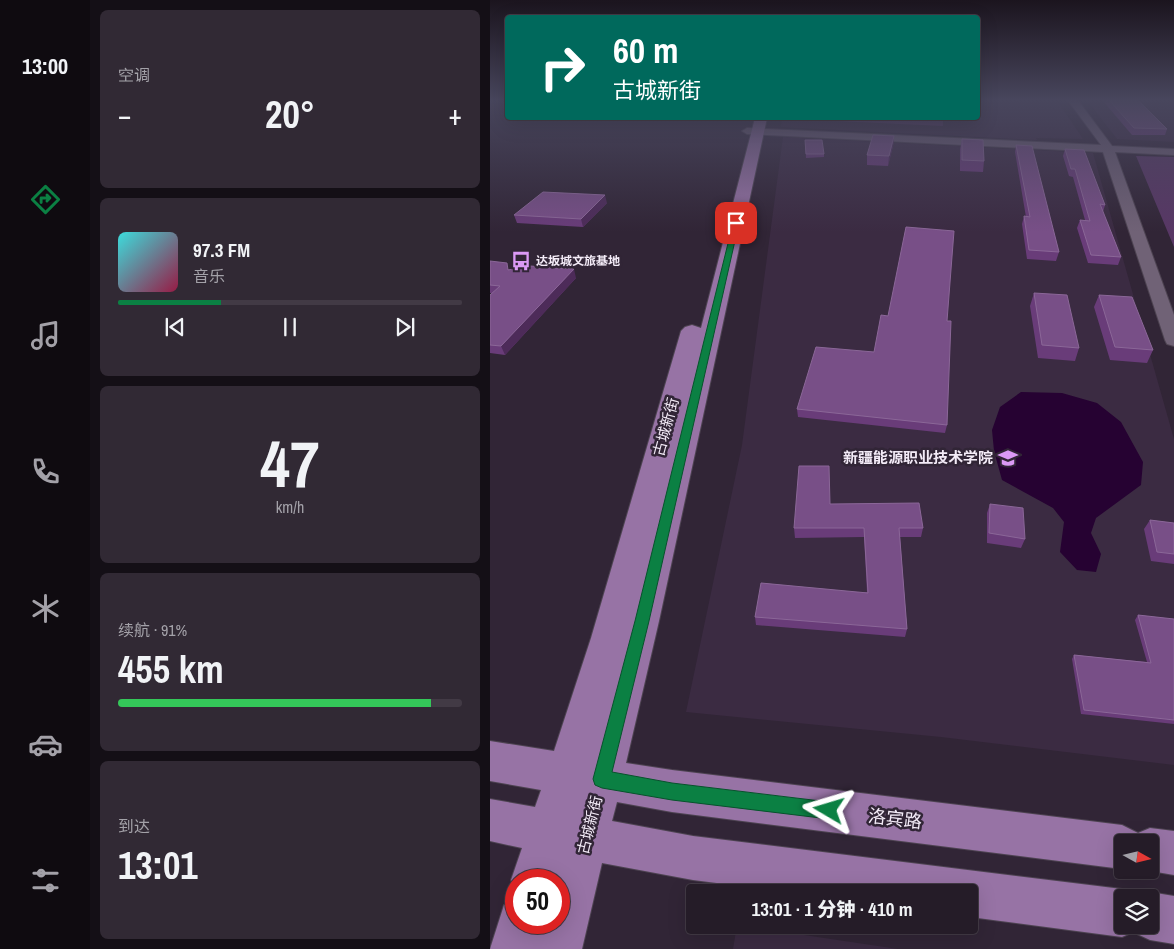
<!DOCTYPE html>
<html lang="zh">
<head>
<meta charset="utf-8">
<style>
	body { margin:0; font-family:"Archivo Narrow","Noto Sans SC",sans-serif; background:#312934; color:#f1f3f6; height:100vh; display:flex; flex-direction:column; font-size:19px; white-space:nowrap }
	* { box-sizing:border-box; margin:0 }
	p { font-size:16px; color:#a3a1a8 }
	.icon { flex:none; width:28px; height:28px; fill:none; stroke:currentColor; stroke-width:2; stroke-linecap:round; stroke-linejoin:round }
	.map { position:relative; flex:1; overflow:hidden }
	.side { display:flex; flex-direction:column; gap:10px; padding:10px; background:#140f16; width:400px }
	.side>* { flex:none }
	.top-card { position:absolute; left:15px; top:15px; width:475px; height:105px; border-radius:5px; box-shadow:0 5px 20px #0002,0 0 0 1px #423a45; background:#00695c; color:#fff; overflow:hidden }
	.needle { width:32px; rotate:98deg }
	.tools { position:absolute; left:624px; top:834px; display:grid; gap:10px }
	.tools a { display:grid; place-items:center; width:45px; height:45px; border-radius:5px; background:#251c28; box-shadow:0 5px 20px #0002,0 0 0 1px #423a45; font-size:25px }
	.speed { position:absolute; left:15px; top:869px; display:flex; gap:10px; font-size:25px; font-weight:700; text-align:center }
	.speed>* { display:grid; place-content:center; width:65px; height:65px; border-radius:50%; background:#251c28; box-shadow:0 5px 20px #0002,0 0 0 1px #423a45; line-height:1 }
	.speed .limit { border:8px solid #d22; background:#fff; color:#111 }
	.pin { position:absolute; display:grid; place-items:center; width:42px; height:42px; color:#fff; margin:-21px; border-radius:10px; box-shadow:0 2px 8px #0006 }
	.me { position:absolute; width:55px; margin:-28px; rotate:277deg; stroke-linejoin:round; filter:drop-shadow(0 0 4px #0008) }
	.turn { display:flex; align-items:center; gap:18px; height:105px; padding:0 25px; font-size:22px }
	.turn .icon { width:65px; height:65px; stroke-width:2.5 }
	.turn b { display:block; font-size:35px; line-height:42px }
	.big { font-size:38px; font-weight:800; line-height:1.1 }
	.side .widget { flex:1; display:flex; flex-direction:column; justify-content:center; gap:8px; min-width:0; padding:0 18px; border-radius:8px; background:#312934 }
	.side .dial { align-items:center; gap:0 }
	.dial b { font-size:65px; line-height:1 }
	.song { display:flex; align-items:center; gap:15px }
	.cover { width:60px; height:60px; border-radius:8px; background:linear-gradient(135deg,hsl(180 70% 55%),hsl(340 70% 35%)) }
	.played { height:5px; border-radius:2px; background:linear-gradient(90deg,#0b8043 30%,#423a45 30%) }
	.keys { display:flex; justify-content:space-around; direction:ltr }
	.heat { display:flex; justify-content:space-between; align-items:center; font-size:28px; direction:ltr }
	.charge { height:8px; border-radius:4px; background:linear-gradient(90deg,#34c759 91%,#423a45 0) }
	.trip { position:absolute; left:196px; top:884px; width:292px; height:50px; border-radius:5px; background:#251c28; box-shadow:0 5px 20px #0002,0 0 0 1px #423a45; font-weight:800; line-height:50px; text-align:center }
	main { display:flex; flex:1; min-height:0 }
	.dock { display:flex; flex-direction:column; width:90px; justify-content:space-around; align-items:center; background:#0f0b10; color:#a3a1a8 }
	.dock .icon { width:35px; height:35px }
	.dock .active { color:#0b8043 }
	.dock b { font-size:22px; color:#f1f3f6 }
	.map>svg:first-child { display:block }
	.built { fill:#3b2b42 }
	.green { fill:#583765 }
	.water { fill:#260232 }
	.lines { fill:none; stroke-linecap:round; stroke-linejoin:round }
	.minor-casing { stroke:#4d4351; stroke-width:2 }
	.major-casing { stroke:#4d4351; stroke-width:2 }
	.minor { fill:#706276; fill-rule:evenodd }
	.major { fill:#9773a5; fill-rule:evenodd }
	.wall { fill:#693c79 }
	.shaded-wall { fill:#4d2b59 }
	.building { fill:#784f87; stroke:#8b6798 }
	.route { fill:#0b8043; stroke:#07532c }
	.labels { text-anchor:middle; stroke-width:5; stroke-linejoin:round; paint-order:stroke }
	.far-poi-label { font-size:12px; font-weight:bold; fill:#f3ebf7; stroke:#312536; text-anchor:start }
	.street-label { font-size:15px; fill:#f3ebf7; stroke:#312536 }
	.poi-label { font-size:15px; font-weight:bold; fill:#f3ebf7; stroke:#312536; text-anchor:end }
	.near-street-label { font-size:18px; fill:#f3ebf7; stroke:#312536 }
</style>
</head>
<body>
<main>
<nav class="dock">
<b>13:00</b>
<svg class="icon active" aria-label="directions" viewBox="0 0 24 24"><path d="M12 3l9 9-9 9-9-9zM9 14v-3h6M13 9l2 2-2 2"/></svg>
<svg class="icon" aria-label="music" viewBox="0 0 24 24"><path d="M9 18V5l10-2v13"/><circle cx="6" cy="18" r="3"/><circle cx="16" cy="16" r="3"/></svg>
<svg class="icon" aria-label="phone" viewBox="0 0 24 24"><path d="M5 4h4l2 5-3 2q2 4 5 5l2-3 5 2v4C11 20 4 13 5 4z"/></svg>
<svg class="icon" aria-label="climate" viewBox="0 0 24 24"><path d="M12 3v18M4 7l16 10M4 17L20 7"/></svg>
<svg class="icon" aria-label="car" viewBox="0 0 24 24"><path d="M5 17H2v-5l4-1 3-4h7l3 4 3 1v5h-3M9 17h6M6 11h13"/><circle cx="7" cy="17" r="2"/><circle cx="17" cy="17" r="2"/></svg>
<svg class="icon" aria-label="filters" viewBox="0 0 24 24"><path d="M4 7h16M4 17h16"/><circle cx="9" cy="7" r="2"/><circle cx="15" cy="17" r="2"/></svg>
</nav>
<section class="side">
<div class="widget"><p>空调</p>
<div class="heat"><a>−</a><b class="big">20°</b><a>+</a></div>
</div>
<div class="widget">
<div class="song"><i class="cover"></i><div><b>97.3 FM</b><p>音乐</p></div></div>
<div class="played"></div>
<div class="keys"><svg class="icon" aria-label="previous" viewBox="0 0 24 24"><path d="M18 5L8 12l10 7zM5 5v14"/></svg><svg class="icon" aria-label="pause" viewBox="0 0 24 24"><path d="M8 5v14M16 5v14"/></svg><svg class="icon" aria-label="next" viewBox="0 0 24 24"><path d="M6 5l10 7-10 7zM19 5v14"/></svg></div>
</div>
<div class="widget dial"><b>47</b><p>km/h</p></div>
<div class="widget"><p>续航 · 91%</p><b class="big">455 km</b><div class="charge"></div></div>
<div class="widget"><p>到达</p><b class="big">13:01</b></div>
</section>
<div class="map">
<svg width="684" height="949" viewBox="0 0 684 949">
	<rect width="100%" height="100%" fill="#312536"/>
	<path class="built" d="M 488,99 L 566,99 L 593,139 L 546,138 L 547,140 L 291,127 L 292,118 L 488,118 Z
		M 596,99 L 684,99 L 684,142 L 627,139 Z
		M 293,137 L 603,153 L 684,439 L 684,765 L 451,737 L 196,712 L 252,445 Z
		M 247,925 L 408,949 L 243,949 Z"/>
	<path class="green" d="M 348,118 L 453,118 L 453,126 L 346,121 Z
		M 646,156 L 684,157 L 684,247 Z"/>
	<path class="water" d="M 531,392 L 572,393 L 607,403 L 631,422 L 653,462 L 651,485 L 606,518 L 601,533 L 611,554 L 606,572 L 587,570 L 570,552 L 574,522 L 563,508 L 512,480 L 504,451 L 502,430 L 510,407 Z"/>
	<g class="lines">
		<defs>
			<path id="minor" d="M 577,99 L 587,99 L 622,146 L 684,149 L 684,155 L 625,152 L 684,315 L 684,346 L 677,344 L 675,340 L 613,152 L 257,134 L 252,131 L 257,128 L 611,145 Z"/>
			<path id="major" d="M 265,118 L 277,118 L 169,621 L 136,763 L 182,770 L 632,825 L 648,833 L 660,828 L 684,831 L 684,875 L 655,870 L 660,870 L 660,842 L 632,842 L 632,869 L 182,812 L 127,802 L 122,821 L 203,836 L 632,889 L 649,897 L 660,892 L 684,896 L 684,944 L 660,940 L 643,932 L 632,937 L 480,917 L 480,892 L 297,892 L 203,880 L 112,863 L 92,949 L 0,949 L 14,905 L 26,900 L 26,922 L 69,922 L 69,880 L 26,880 L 26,892 L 21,880 L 32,848 L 0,841 L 0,799 L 45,807 L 51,790 L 0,781 L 0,741 L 64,751 L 101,638 L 191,331 L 195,327 L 202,325 L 211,328 ZM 632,898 L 660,898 L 660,925 L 632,925 Z"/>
		</defs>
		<use href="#minor" class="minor-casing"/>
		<use href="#major" class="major-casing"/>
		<use href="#minor" class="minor"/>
		<use href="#major" class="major"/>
	</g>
	<path class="wall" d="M 614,99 L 647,99 L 677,129 L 675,135 L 642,135 L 613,101 Z
		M 404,136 L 403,146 L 398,166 L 377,165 L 377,155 Z
		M 472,139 L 494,161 L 493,172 L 470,171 L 470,149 Z
		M 315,140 L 334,154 L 334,157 L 316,158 Z
		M 526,145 L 569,252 L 566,261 L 537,259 L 532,224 L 534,216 L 536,217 L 525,152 Z
		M 575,149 L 615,205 L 613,212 L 631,257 L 628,265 L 598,263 L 587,228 L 590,220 L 595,220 L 583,177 L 579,176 L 573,156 Z
		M 117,203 L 93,227 L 27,223 L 24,215 Z
		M 0,261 L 20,270 L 86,278 L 15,355 L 0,353 L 0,295 L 2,293 L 0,293 Z
		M 544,293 L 589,348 L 585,361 L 548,358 L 540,306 Z
		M 609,295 L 663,350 L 657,363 L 620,360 L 604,307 Z
		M 457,321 L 457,425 L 455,433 L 308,417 L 307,409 L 384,352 Z
		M 340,504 L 433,528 L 431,537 L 410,537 L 417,629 L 415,637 L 266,625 L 265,617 L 377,592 L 374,537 L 305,538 L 304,528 Z
		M 500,504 L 535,539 L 531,548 L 497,543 L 497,513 Z
		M 660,520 L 684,523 L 684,564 L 661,561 L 654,529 Z
		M 648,615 L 684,619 L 684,724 L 591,714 L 582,659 L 584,655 L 657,662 L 645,620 Z"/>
	<path class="shaded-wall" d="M 404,136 L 403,146 L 398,166 L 399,156 Z
		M 115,195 L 117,203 L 93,227 L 91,219 Z
		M 84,269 L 86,278 L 15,355 L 11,346 Z"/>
	<path class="building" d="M 618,99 L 647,99 L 677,129 L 644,128 Z
		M 383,135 L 404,136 L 399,156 L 377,155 Z
		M 472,139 L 493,140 L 494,161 L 472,160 Z
		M 315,140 L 332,140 L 334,154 L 316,154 Z
		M 526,145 L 542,146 L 569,252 L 539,250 L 534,216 L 540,217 Z
		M 575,149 L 594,150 L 615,205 L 610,204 L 631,257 L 601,255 L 590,220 L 600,221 L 585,169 L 581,169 Z
		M 53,192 L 115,195 L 91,219 L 24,215 Z
		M 416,227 L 464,231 L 457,321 L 461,321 L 457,425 L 307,409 L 326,347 L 384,352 L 391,315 L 398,316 Z
		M 0,261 L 17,263 L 18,270 L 40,266 L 84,269 L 11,346 L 0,345 L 0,295 L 10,286 L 0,285 Z
		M 544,293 L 577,295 L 589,348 L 552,345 Z
		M 609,295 L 642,297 L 663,350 L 625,347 Z
		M 309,466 L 339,466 L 340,504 L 429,503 L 433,528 L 409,528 L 417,629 L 265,617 L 271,583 L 378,593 L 374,528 L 304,528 Z
		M 500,504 L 533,508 L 535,539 L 499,533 Z
		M 660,520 L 684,523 L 684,554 L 667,552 Z
		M 648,615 L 684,619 L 684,720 L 594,710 L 584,655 L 661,663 Z"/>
	<linearGradient id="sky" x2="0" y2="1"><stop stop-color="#1b141e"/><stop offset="0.43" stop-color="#48465d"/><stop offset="1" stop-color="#48465d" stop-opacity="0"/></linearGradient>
	<rect width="684" height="232" fill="url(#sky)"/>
	<path class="route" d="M 246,221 L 249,223 L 159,621 L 122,772 L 182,783 L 339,802 L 345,804 L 347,810 L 345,817 L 339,819 L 182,800 L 112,788 L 105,785 L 103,779 L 145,621 L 243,223 Z"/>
	<defs>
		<symbol id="bus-bare" viewBox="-9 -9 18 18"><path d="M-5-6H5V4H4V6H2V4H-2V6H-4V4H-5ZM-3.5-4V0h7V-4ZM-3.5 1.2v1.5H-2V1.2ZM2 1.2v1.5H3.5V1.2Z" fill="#db99f5" stroke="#312536" stroke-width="2.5" paint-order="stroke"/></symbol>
		<symbol id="school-bare" viewBox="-9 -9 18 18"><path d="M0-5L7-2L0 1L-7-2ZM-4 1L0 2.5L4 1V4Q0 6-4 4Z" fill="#db99f5" stroke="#312536" stroke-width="2.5" paint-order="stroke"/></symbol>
	</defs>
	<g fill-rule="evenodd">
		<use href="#bus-bare" x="17" y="247" width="28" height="28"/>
		<use href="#school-bare" x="504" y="444" width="28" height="28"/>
	</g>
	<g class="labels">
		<g class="far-poi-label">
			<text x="46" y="265">达坂城文旅基地</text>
		</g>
		<g class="street-label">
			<text transform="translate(176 427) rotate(-75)" y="5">古城新街</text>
			<text transform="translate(100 825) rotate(-76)" y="5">古城新街</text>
		</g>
		<g class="poi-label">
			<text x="503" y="463">新疆能源职业技术学院</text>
		</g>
		<g class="near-street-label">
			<text transform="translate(405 819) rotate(7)" y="6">洛宾路</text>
		</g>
	</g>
</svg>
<div class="tools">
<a><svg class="needle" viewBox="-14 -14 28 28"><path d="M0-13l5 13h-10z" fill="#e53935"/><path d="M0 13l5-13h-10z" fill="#a3a1a8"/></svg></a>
<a><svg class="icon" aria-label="layers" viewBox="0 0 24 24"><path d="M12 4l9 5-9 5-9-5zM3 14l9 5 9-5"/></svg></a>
</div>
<div class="speed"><div class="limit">50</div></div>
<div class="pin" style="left:246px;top:223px;background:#d93025"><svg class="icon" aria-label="arrive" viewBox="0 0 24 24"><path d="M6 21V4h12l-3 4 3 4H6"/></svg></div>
<svg class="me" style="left:339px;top:810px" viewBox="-20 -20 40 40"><path d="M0-17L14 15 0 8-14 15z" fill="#0b8043" stroke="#fff" stroke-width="4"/></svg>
<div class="trip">13:01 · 1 分钟 · 410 m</div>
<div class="top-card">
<div class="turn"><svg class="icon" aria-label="right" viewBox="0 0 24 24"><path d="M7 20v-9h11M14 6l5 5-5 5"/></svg><div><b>60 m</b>古城新街</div></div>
</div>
</div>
</main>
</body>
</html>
